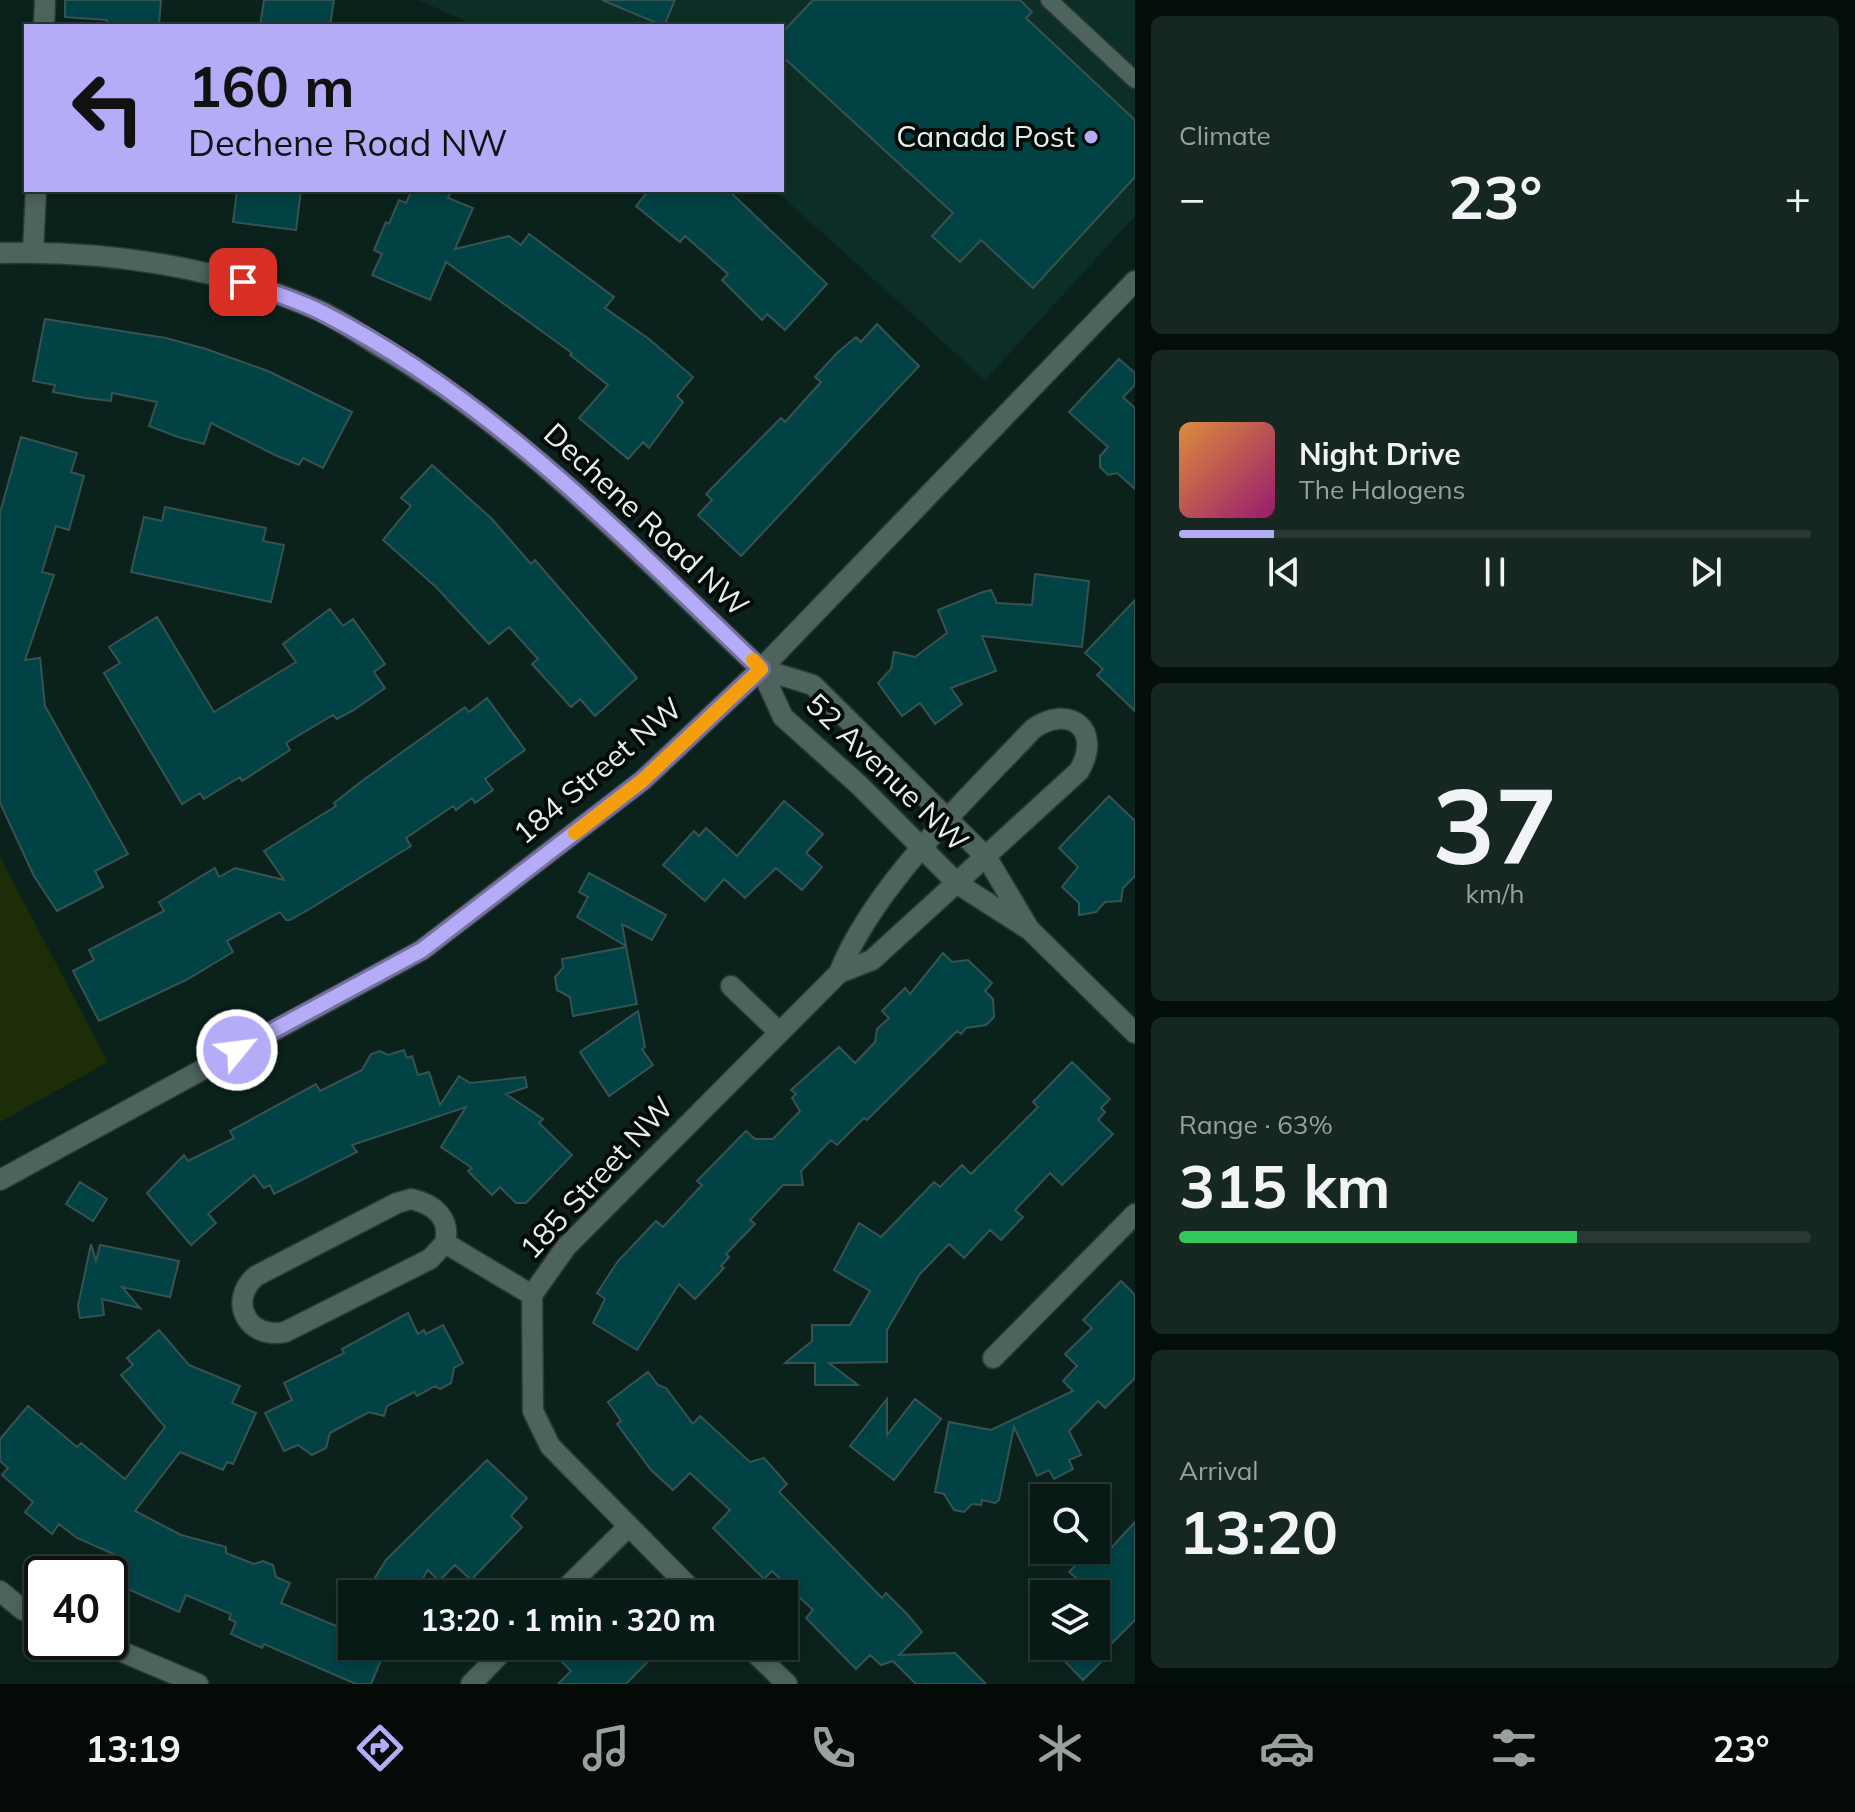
<!DOCTYPE html>
<html lang="en">
<head>
<meta charset="utf-8">
<style>
	body { margin:0; font-family:Mulish,sans-serif; background:#162722; color:#f1f3f6; height:100vh; display:flex; flex-direction:column; font-size:30px; white-space:nowrap }
	* { box-sizing:border-box; margin:0 }
	p { font-size:26px; color:#98a1a0 }
	.icon { flex:none; width:44px; height:44px; fill:none; stroke:currentColor; stroke-width:2; stroke-linecap:round; stroke-linejoin:round }
	.map { position:relative; flex:1; overflow:hidden }
	.panel { display:flex; flex-direction:column; gap:16px; padding:16px; background:#040e0c; width:720px }
	.panel>* { flex:none }
	.top-card { position:absolute; left:24px; top:24px; width:760px; height:168px; border-radius:0px; box-shadow:0 4px 12px #0003,0 0 0 2px #293834; background:#b5acf8; color:#111; overflow:hidden }
	.tools { position:absolute; left:1030px; top:1484px; display:grid; gap:16px }
	.tools a { display:grid; place-items:center; width:80px; height:80px; border-radius:0px; background:#081a15; box-shadow:0 4px 12px #0003,0 0 0 2px #293834; font-size:40px }
	.speed { position:absolute; left:24px; top:1556px; display:flex; gap:16px; font-size:40px; font-weight:700; text-align:center }
	.speed>* { display:grid; place-content:center; width:104px; height:104px; border-radius:50%; background:#081a15; box-shadow:0 4px 12px #0003,0 0 0 2px #293834; line-height:1 }
	.speed .limit { border:4px solid #111; border-radius:12px; background:#fff; color:#111 }
	.pin { position:absolute; display:grid; place-items:center; width:68px; height:68px; color:#fff; margin:-34px; border-radius:16px; box-shadow:0 4px 12px #0006 }
	.me { position:absolute; width:88px; margin:-44px; rotate:61deg; stroke-linejoin:round; filter:drop-shadow(0 0 6px #0008) }
	.turn { display:flex; align-items:center; gap:28px; height:168px; padding:0 32px; font-size:36px }
	.turn .icon { width:104px; height:104px; stroke-width:2.5 }
	.turn b { display:block; font-size:56px; line-height:68px }
	.big { font-size:60px; font-weight:700; line-height:1.1 }
	.panel .card { flex:1; display:flex; flex-direction:column; justify-content:center; gap:12px; min-width:0; padding:0 28px; border-radius:12px; background:#162722 }
	.panel .dial { align-items:center; gap:0 }
	.dial b { font-size:104px; line-height:1 }
	.song { display:flex; align-items:center; gap:24px }
	.cover { width:96px; height:96px; border-radius:12px; background:linear-gradient(135deg,hsl(30 70% 55%),hsl(320 70% 35%)) }
	.played { height:8px; border-radius:4px; background:linear-gradient(90deg,#b5acf8 15%,#293834 15%) }
	.keys { display:flex; justify-content:space-around; direction:ltr }
	.heat { display:flex; justify-content:space-between; align-items:center; font-size:44px; direction:ltr }
	.charge { height:12px; border-radius:6px; background:linear-gradient(90deg,#34c759 63%,#293834 0) }
	.trip { position:absolute; left:338px; top:1580px; width:460px; height:80px; border-radius:0px; background:#081a15; box-shadow:0 4px 12px #0003,0 0 0 2px #293834; font-weight:700; line-height:80px; text-align:center }
	.menu { display:flex; height:128px; justify-content:space-around; align-items:center; background:#030a08; color:#98a1a0 }
	.menu .icon { width:56px; height:56px }
	.menu .selected { color:#b5acf8 }
	.menu b { font-size:36px; color:#f1f3f6 }
	main { display:flex; flex:1; min-height:0 }
	.map>svg:first-child { display:block }
	.built { fill:#0d2e27 }
	.green { fill:#1c2d08 }
	.building { fill:#014244; stroke:#385252; stroke-width:2 }
	.lines { fill:none; stroke-linecap:round; stroke-linejoin:round }
	.service-casing { stroke:#2d3935; stroke-width:19 }
	.minor-casing { stroke:#2d3935; stroke-width:23 }
	.tertiary-casing { stroke:#2d3935; stroke-width:23 }
	.service { stroke:#4c645d; stroke-width:16 }
	.minor { stroke:#4c645d; stroke-width:20 }
	.tertiary { stroke:#4c645d; stroke-width:20 }
	.route-casing { stroke:#7670a1; stroke-width:20 }
	.route { stroke:#b5acf8; stroke-width:14 }
	.slow { stroke:#f59e0b; stroke-width:14 }
	.poi-dot { fill:#b5acf8; stroke:#030907; stroke-width:3 }
	.labels { text-anchor:middle; stroke-width:8; stroke-linejoin:round; paint-order:stroke }
	.poi-label { font-size:30px; fill:#e3f0ec; stroke:#030907; text-anchor:end }
	.street-label { font-size:30px; fill:#e3f0ec; stroke:#030907 }
</style>
</head>
<body>
<main>
<div class="map">
<svg width="1135" height="1684" viewBox="0 0 1135 1684">
	<rect width="100%" height="100%" fill="#0b221c"/>
	<path class="built" d="M 418,0 L 1135,0 L 1135,216 L 985,380 L 775,190 L 782,190 L 782,26 L 477,26 Z"/>
	<path class="green" d="M 0,857 L 108,1062 L 0,1122 Z"/>
	<path class="building" d="M 65,0 L 161,0 L 159,26 L 106,26 L 107,20 L 65,17 Z
		M 264,0 L 334,0 L 330,26 L 260,26 Z
		M 602,0 L 675,0 L 664,26 Z
		M 813,0 L 1020,0 L 1032,12 L 1026,18 L 1135,120 L 1135,177 L 1033,288 L 981,240 L 960,262 L 932,236 L 953,213 L 782,56 L 782,33 Z
		M 237,190 L 301,190 L 296,230 L 233,222 Z
		M 412,190 L 452,190 L 448,198 L 473,208 L 455,249 L 509,236 L 521,245 L 529,234 L 614,297 L 605,308 L 649,339 L 693,377 L 677,396 L 683,402 L 649,448 L 643,442 L 628,459 L 579,418 L 608,385 L 570,355 L 572,353 L 446,262 L 430,300 L 372,275 L 382,254 L 374,250 L 386,222 L 389,224 L 399,200 L 406,203 Z
		M 649,190 L 728,190 L 827,284 L 785,330 L 767,314 L 762,320 L 722,280 L 728,274 L 685,236 L 680,242 L 636,206 Z
		M 45,319 L 166,338 L 206,349 L 268,371 L 352,412 L 323,468 L 303,458 L 299,465 L 275,455 L 211,423 L 204,444 L 178,437 L 149,426 L 157,402 L 112,393 L 111,401 L 85,398 L 53,392 L 55,385 L 33,381 Z
		M 877,324 L 919,366 L 741,556 L 698,515 L 712,500 L 706,494 L 781,418 L 785,422 L 821,382 L 815,377 L 837,353 L 856,337 L 861,342 Z
		M 1119,359 L 1135,373 L 1135,385 L 1123,397 L 1135,408 L 1135,489 L 1117,473 L 1108,475 L 1100,467 L 1100,456 L 1108,447 L 1069,412 Z
		M 21,437 L 77,453 L 71,472 L 84,476 L 69,530 L 56,526 L 42,572 L 54,575 L 25,660 L 40,658 L 45,706 L 128,854 L 95,871 L 103,887 L 57,911 L 34,876 L 0,803 L 0,513 Z
		M 432,465 L 492,519 L 531,564 L 535,560 L 637,678 L 595,716 L 580,699 L 571,707 L 532,664 L 538,659 L 509,627 L 489,644 L 436,587 L 383,540 L 411,506 L 401,498 Z
		M 165,507 L 266,528 L 263,541 L 284,545 L 271,602 L 131,572 L 144,517 L 162,521 Z
		M 1035,574 L 1089,581 L 1082,647 L 982,636 L 996,671 L 951,688 L 962,704 L 935,724 L 920,703 L 902,716 L 878,683 L 891,669 L 894,652 L 915,657 L 947,633 L 938,610 L 980,593 L 991,590 L 997,603 L 1032,605 Z
		M 1135,600 L 1135,711 L 1097,675 L 1103,669 L 1085,653 Z
		M 330,609 L 343,626 L 353,619 L 385,664 L 374,672 L 385,688 L 354,710 L 337,719 L 333,715 L 286,743 L 290,750 L 242,781 L 240,777 L 204,799 L 200,793 L 182,804 L 104,673 L 120,663 L 109,647 L 157,617 L 214,712 L 296,662 L 283,644 Z
		M 487,698 L 525,750 L 485,779 L 493,790 L 475,803 L 472,798 L 456,810 L 453,806 L 406,838 L 411,846 L 313,907 L 290,920 L 286,920 L 280,912 L 227,941 L 233,952 L 186,980 L 99,1021 L 73,971 L 94,960 L 89,950 L 164,911 L 159,902 L 215,868 L 219,877 L 235,868 L 284,880 L 264,851 L 336,806 L 334,803 L 362,781 L 465,707 L 469,712 Z
		M 1109,796 L 1135,821 L 1135,876 L 1123,888 L 1121,901 L 1105,902 L 1096,912 L 1079,915 L 1079,903 L 1062,887 L 1078,867 L 1059,848 Z
		M 784,801 L 823,834 L 806,853 L 822,867 L 802,890 L 776,868 L 745,898 L 724,879 L 705,901 L 663,865 L 694,831 L 699,836 L 706,828 L 737,856 Z
		M 589,873 L 666,915 L 652,940 L 622,924 L 626,946 L 577,917 L 588,897 L 579,892 Z
		M 626,947 L 637,1004 L 573,1016 L 570,997 L 557,990 L 555,977 L 563,968 L 562,959 Z
		M 943,953 L 952,962 L 968,960 L 992,983 L 985,991 L 993,999 L 994,1017 L 986,1025 L 966,1028 L 961,1034 L 957,1031 L 867,1120 L 864,1118 L 837,1145 L 831,1140 L 801,1171 L 803,1185 L 783,1185 L 750,1220 L 755,1224 L 726,1254 L 729,1257 L 721,1266 L 724,1268 L 695,1299 L 679,1284 L 637,1350 L 593,1323 L 605,1299 L 597,1293 L 618,1261 L 656,1221 L 663,1227 L 702,1185 L 697,1181 L 746,1131 L 755,1139 L 773,1139 L 800,1111 L 792,1098 L 796,1094 L 791,1090 L 839,1047 L 855,1063 L 875,1042 L 877,1029 L 889,1018 L 882,1011 L 905,988 L 910,994 Z
		M 638,1011 L 645,1047 L 642,1049 L 653,1065 L 609,1096 L 580,1052 Z
		M 404,1050 L 407,1058 L 412,1056 L 418,1075 L 429,1072 L 440,1105 L 459,1076 L 470,1083 L 525,1077 L 527,1087 L 506,1094 L 543,1119 L 539,1123 L 572,1155 L 526,1203 L 516,1203 L 500,1187 L 492,1195 L 468,1171 L 472,1168 L 441,1147 L 466,1107 L 352,1145 L 357,1152 L 274,1194 L 270,1185 L 264,1188 L 254,1175 L 208,1214 L 216,1223 L 191,1245 L 147,1193 L 184,1155 L 188,1161 L 234,1138 L 230,1131 L 316,1084 L 320,1091 L 362,1070 L 371,1054 L 380,1051 L 388,1055 Z
		M 1072,1062 L 1110,1099 L 1101,1108 L 1105,1112 L 1098,1120 L 1113,1134 L 1062,1185 L 1050,1173 L 1015,1210 L 1023,1217 L 1001,1240 L 990,1230 L 964,1258 L 949,1244 L 919,1275 L 887,1330 L 887,1362 L 829,1363 L 858,1385 L 815,1385 L 815,1363 L 785,1363 L 812,1341 L 812,1325 L 850,1325 L 870,1291 L 834,1270 L 859,1223 L 881,1237 L 934,1182 L 940,1187 L 962,1165 L 971,1174 L 1038,1107 L 1033,1102 Z
		M 80,1182 L 107,1199 L 93,1221 L 66,1204 Z
		M 91,1244 L 96,1261 L 100,1245 L 179,1261 L 170,1297 L 122,1287 L 140,1308 L 102,1299 L 104,1315 L 80,1318 L 78,1306 Z
		M 1121,1281 L 1135,1295 L 1135,1378 L 1105,1408 L 1098,1401 L 1069,1431 L 1081,1455 L 1069,1460 L 1073,1469 L 1054,1479 L 1049,1470 L 1037,1476 L 1014,1427 L 999,1500 L 995,1503 L 982,1500 L 981,1505 L 972,1504 L 964,1512 L 954,1510 L 944,1494 L 935,1492 L 949,1422 L 991,1430 L 1073,1391 L 1063,1381 L 1077,1366 L 1065,1354 L 1092,1328 L 1083,1320 Z
		M 408,1313 L 418,1334 L 424,1330 L 426,1334 L 443,1325 L 463,1363 L 454,1368 L 451,1383 L 440,1389 L 435,1386 L 417,1396 L 414,1392 L 387,1406 L 384,1416 L 369,1412 L 330,1433 L 326,1448 L 312,1455 L 298,1445 L 284,1451 L 265,1413 L 292,1400 L 284,1383 L 344,1353 L 342,1349 Z
		M 159,1330 L 189,1365 L 240,1386 L 232,1403 L 256,1413 L 233,1464 L 227,1462 L 223,1470 L 180,1452 L 135,1511 L 181,1535 L 226,1547 L 226,1553 L 254,1564 L 263,1561 L 273,1565 L 276,1577 L 290,1583 L 281,1603 L 336,1626 L 352,1601 L 352,1646 L 387,1646 L 371,1684 L 356,1684 L 264,1644 L 262,1648 L 231,1634 L 236,1622 L 229,1619 L 231,1614 L 186,1595 L 179,1612 L 110,1581 L 118,1556 L 77,1538 L 59,1524 L 52,1534 L 25,1512 L 33,1502 L 2,1475 L 8,1468 L 0,1461 L 0,1439 L 28,1406 L 77,1447 L 81,1443 L 125,1479 L 165,1427 L 121,1375 L 133,1365 L 127,1358 Z
		M 648,1372 L 658,1385 L 666,1388 L 693,1424 L 700,1416 L 750,1462 L 764,1458 L 787,1484 L 779,1492 L 882,1598 L 886,1593 L 908,1615 L 922,1632 L 899,1655 L 955,1653 L 986,1684 L 916,1684 L 893,1661 L 881,1665 L 870,1655 L 856,1669 L 806,1618 L 813,1610 L 772,1571 L 764,1579 L 713,1528 L 730,1510 L 690,1473 L 673,1490 L 651,1470 L 617,1424 L 621,1421 L 608,1402 Z
		M 887,1399 L 887,1435 L 915,1399 L 941,1419 L 894,1480 L 850,1446 Z
		M 487,1460 L 527,1498 L 511,1516 L 522,1527 L 471,1580 L 455,1565 L 439,1581 L 428,1570 L 413,1594 L 365,1594 L 386,1560 Z
		M 1135,1522 L 1135,1620 L 1102,1653 L 1106,1657 L 1083,1680 L 1050,1646 L 1096,1646 L 1096,1594 L 1069,1572 L 1091,1550 L 1096,1550 L 1103,1538 L 1112,1547 Z
		M 570,1646 L 663,1646 L 626,1684 L 558,1684 L 571,1671 L 558,1658 Z"/>
	<g class="lines">
		<defs>
			<path id="service" d="M 1049,0 L 1135,80"/>
			<path id="minor" d="M 44,26 L 45,0
				M 33,252 L 36,190
				M 731,986 L 778,1031
				M 411,1199 C 434,1204 451,1218 445,1243 L 430,1259 L 285,1332 C 248,1340 227,1301 256,1276 L 397,1203 Z
				M 445,1243 L 532,1295
				M 532,1295 L 566,1247 L 839,973 L 872,960 L 1079,771 C 1103,730 1070,703 1033,729 C 968,798 874,885 839,973
				M 532,1295 L 533,1411 L 550,1446 L 696,1594
				M 993,1358 L 1135,1214
				M 0,1591 L 23,1610 L 42,1618
				M 560,1594 L 628,1527
				M 99,1642 L 198,1684
				M 748,1646 L 787,1684
				M 471,1684 L 508,1646"/>
			<path id="tertiary" d="M 0,253 C 108,250 221,267 320,311 C 340,320 359,334 377,345 C 523,430 639,555 761,669 L 783,717 L 859,785 L 958,884 L 1030,930 L 1135,1033
				M 761,669 L 813,685 L 987,858 L 1028,927
				M 0,1180 L 422,950 L 643,780 L 761,669 L 1135,281"/>
		</defs>
		<use href="#service" class="service-casing"/>
		<use href="#minor" class="minor-casing"/>
		<use href="#tertiary" class="tertiary-casing"/>
		<use href="#service" class="service"/>
		<use href="#minor" class="minor"/>
		<use href="#tertiary" class="tertiary"/>
	</g>
	<g class="lines">
		<defs>
			<path id="route" d="M 237,1050 L 422,950 L 643,780 L 761,669 C 625,539 492,399 323,313 C 298,300 270,292 243,282"/>
		</defs>
		<use href="#route" class="route-casing"/>
		<use href="#route" class="route"/>
		<path class="slow" d="M 575,833 L 643,780 L 761,669 L 753,660"/>
	</g>
	<circle class="poi-dot" cx="1091" cy="137" r="8"/>
	<g class="labels">
		<g class="poi-label">
			<text x="1075" y="147">Canada Post</text>
		</g>
		<g class="street-label">
			<text transform="translate(646 520) rotate(43)" y="10">Dechene Road NW</text>
			<text transform="translate(598 771) rotate(-40)" y="10">184 Street NW</text>
			<text transform="translate(887 773) rotate(44)" y="10">52 Avenue NW</text>
			<text transform="translate(597 1178) rotate(-47)" y="10">185 Street NW</text>
		</g>
	</g>
</svg>
<div class="tools">
<a><svg class="icon" aria-label="search" viewBox="0 0 24 24"><circle cx="10" cy="10" r="6"/><path d="M15 15l6 6"/></svg></a>
<a><svg class="icon" aria-label="layers" viewBox="0 0 24 24"><path d="M12 4l9 5-9 5-9-5zM3 14l9 5 9-5"/></svg></a>
</div>
<div class="speed"><div class="limit">40</div></div>
<div class="pin" style="left:243px;top:282px;background:#d93025"><svg class="icon" aria-label="arrive" viewBox="0 0 24 24"><path d="M6 21V4h12l-3 4 3 4H6"/></svg></div>
<svg class="me" style="left:237px;top:1050px" viewBox="-20 -20 40 40"><circle r="17" fill="#b5acf8" stroke="#fff" stroke-width="3"/><path d="M0-11L8 9 0 5-8 9z" fill="#fff"/></svg>
<div class="trip">13:20 · 1 min · 320 m</div>
<div class="top-card">
<div class="turn"><svg class="icon" aria-label="left" viewBox="0 0 24 24"><path d="M17 20v-9H6M10 6l-5 5 5 5"/></svg><div><b>160 m</b>Dechene Road NW</div></div>
</div>
</div>
<section class="panel">
<div class="card"><p>Climate</p>
<div class="heat"><a>−</a><b class="big">23°</b><a>+</a></div>
</div>
<div class="card">
<div class="song"><i class="cover"></i><div><b>Night Drive</b><p>The Halogens</p></div></div>
<div class="played"></div>
<div class="keys"><svg class="icon" aria-label="previous" viewBox="0 0 24 24"><path d="M18 5L8 12l10 7zM5 5v14"/></svg><svg class="icon" aria-label="pause" viewBox="0 0 24 24"><path d="M8 5v14M16 5v14"/></svg><svg class="icon" aria-label="next" viewBox="0 0 24 24"><path d="M6 5l10 7-10 7zM19 5v14"/></svg></div>
</div>
<div class="card dial"><b>37</b><p>km/h</p></div>
<div class="card"><p>Range · 63%</p><b class="big">315 km</b><div class="charge"></div></div>
<div class="card"><p>Arrival</p><b class="big">13:20</b></div>
</section>
</main>
<nav class="menu">
<b>13:19</b>
<svg class="icon selected" aria-label="directions" viewBox="0 0 24 24"><path d="M12 3l9 9-9 9-9-9zM9 14v-3h6M13 9l2 2-2 2"/></svg>
<svg class="icon" aria-label="music" viewBox="0 0 24 24"><path d="M9 18V5l10-2v13"/><circle cx="6" cy="18" r="3"/><circle cx="16" cy="16" r="3"/></svg>
<svg class="icon" aria-label="phone" viewBox="0 0 24 24"><path d="M5 4h4l2 5-3 2q2 4 5 5l2-3 5 2v4C11 20 4 13 5 4z"/></svg>
<svg class="icon" aria-label="climate" viewBox="0 0 24 24"><path d="M12 3v18M4 7l16 10M4 17L20 7"/></svg>
<svg class="icon" aria-label="car" viewBox="0 0 24 24"><path d="M5 17H2v-5l4-1 3-4h7l3 4 3 1v5h-3M9 17h6M6 11h13"/><circle cx="7" cy="17" r="2"/><circle cx="17" cy="17" r="2"/></svg>
<svg class="icon" aria-label="filters" viewBox="0 0 24 24"><path d="M4 7h16M4 17h16"/><circle cx="9" cy="7" r="2"/><circle cx="15" cy="17" r="2"/></svg>
<b>23°</b>
</nav>
</body>
</html>
